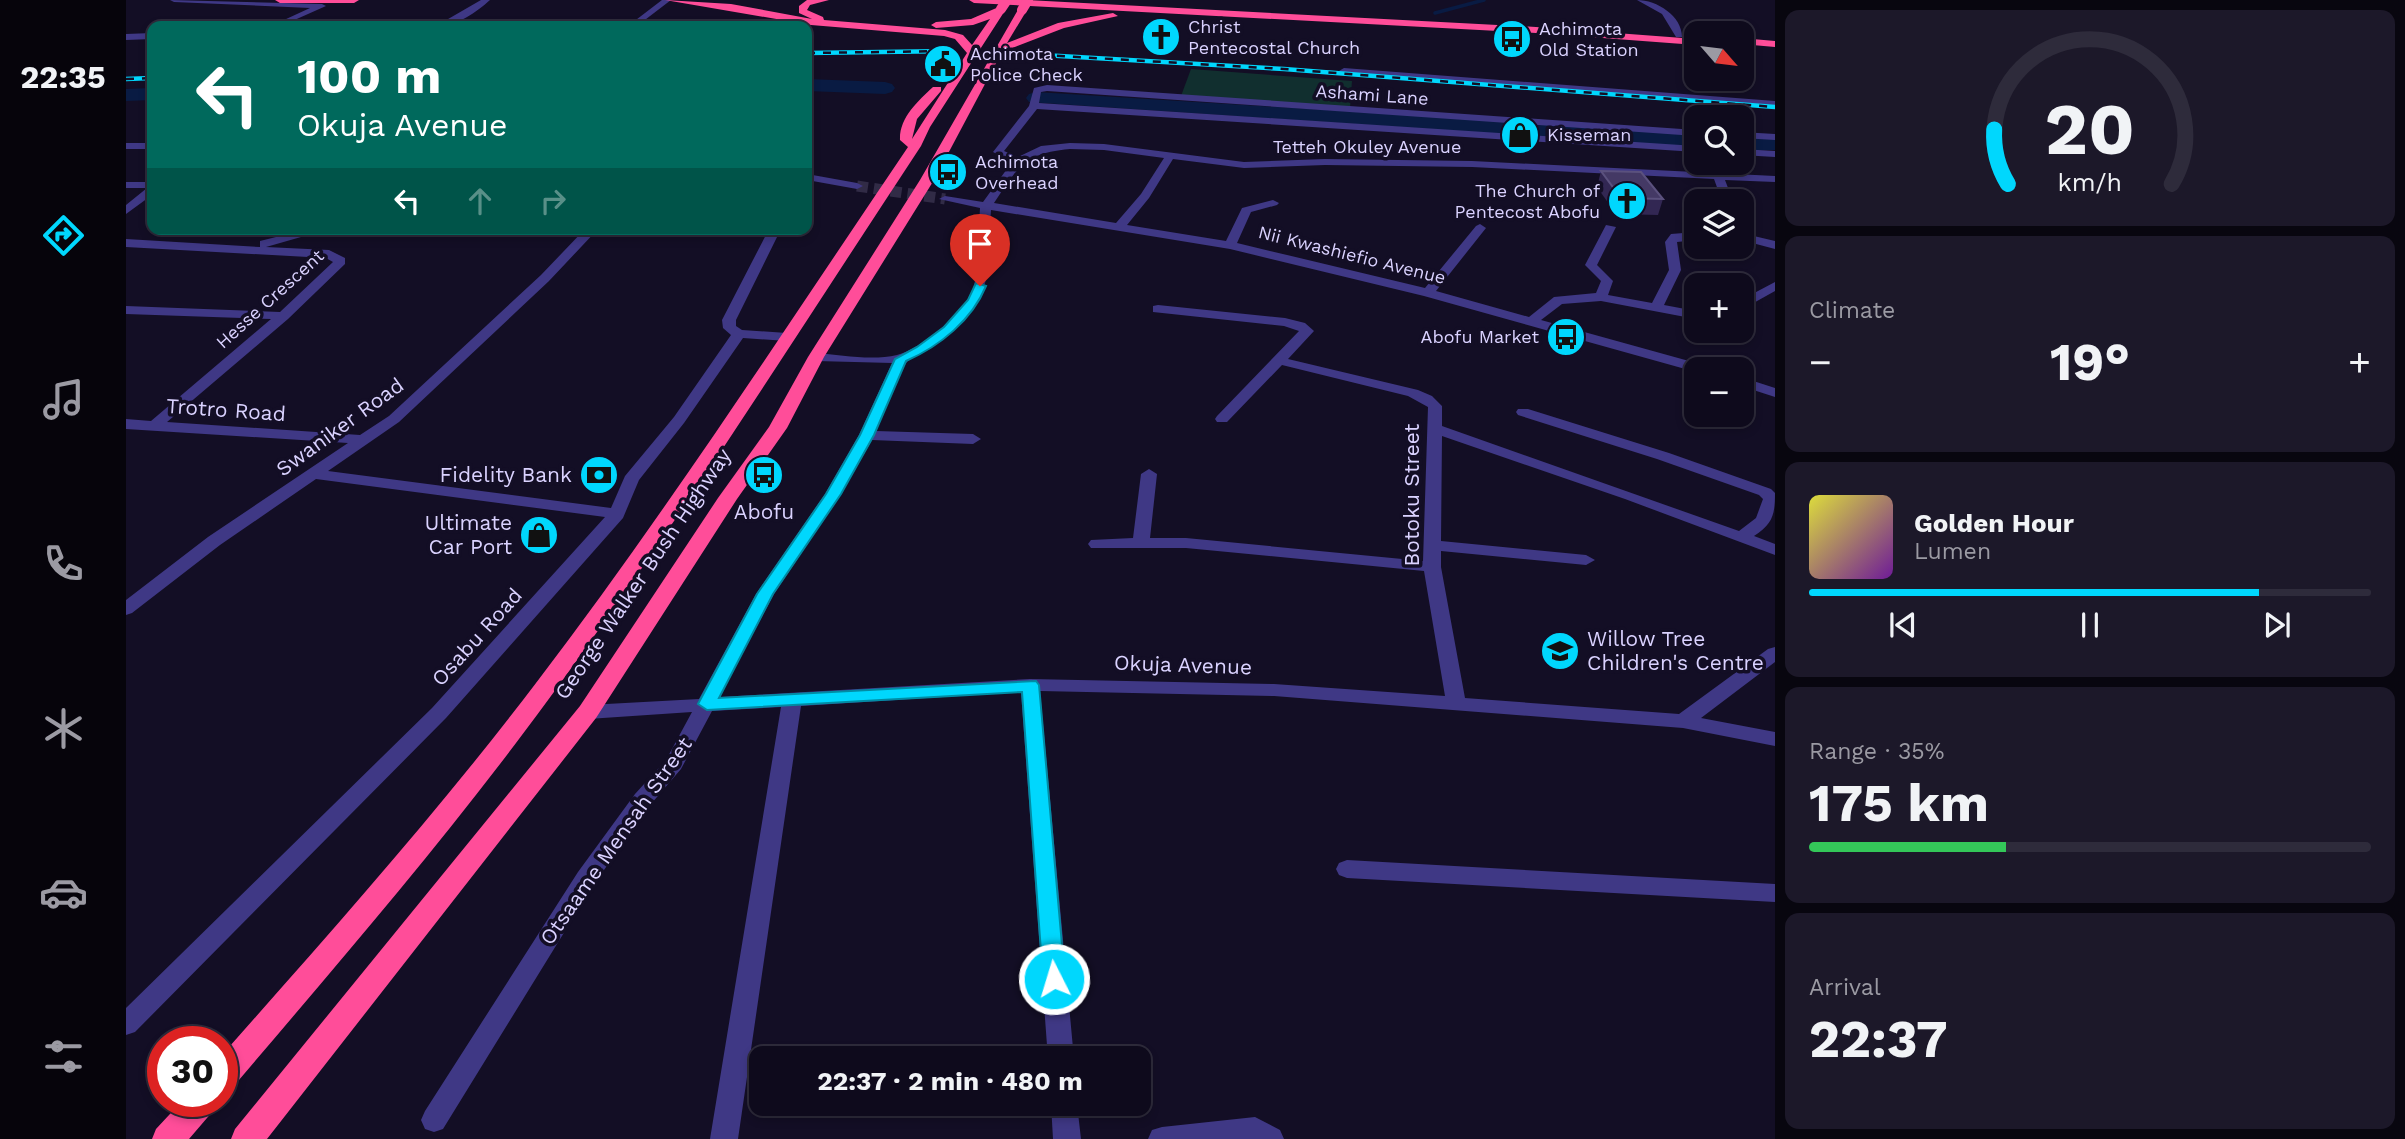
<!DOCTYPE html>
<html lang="en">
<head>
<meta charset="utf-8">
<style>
	body { margin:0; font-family:"Work Sans",sans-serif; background:#1c1829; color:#f1f3f6; height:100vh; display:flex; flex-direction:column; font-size:26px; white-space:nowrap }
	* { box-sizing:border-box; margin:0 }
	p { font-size:23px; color:#9b9aa3 }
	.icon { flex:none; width:38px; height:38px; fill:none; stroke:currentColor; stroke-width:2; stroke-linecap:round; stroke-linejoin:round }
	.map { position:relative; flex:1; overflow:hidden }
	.side { display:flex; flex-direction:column; gap:10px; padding:10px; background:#08060f; width:630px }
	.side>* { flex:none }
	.top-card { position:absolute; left:21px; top:21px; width:665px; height:214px; border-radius:14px; box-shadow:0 4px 10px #0003,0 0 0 2px #2e2b3b; background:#00695c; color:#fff; overflow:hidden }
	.needle { width:46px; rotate:118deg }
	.buttons { position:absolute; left:1558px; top:21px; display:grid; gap:14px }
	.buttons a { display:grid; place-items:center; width:70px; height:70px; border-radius:14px; background:#0e0a1c; box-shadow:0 4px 10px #0003,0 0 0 2px #2e2b3b; font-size:35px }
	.speed { position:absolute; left:21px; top:1026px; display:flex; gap:14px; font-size:35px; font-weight:700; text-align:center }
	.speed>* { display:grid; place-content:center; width:91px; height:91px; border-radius:50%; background:#0e0a1c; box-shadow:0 4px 10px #0003,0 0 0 2px #2e2b3b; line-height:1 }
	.speed .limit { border:10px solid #d22; background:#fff; color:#111 }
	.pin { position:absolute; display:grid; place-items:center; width:60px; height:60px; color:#fff; margin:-72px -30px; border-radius:50% 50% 50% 0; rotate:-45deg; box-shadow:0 0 7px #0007 }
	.pin .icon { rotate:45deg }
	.me { position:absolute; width:77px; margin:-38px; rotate:355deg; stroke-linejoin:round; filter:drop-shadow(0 0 5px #0008) }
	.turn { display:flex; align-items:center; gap:24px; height:147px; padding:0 35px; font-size:32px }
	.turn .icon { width:91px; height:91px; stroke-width:2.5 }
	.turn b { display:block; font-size:49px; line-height:60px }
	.lanes { display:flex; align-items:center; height:66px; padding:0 35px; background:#0003; justify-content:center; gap:35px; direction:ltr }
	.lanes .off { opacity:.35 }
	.big { font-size:52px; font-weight:700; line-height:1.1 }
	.side .tile { flex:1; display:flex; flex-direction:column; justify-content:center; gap:10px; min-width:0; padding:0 24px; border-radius:14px; background:#1c1829 }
	.side .dial { align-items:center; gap:0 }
	.dial svg { height:182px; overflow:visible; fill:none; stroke:#2e2b3b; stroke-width:7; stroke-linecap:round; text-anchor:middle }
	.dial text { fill:#f1f3f6; stroke:none }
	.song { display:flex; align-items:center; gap:21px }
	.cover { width:84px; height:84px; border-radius:10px; background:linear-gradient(135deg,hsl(60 70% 55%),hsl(280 70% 35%)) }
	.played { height:7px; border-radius:4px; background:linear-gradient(90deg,#00d7fd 80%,#2e2b3b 80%) }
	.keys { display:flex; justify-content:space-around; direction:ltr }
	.heat { display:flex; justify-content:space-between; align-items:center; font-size:38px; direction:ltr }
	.charge { height:10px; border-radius:5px; background:linear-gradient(90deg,#34c759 35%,#2e2b3b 0) }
	.trip { position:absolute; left:623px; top:1046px; width:402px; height:70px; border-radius:14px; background:#0e0a1c; box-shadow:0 4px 10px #0003,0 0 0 2px #2e2b3b; font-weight:700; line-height:70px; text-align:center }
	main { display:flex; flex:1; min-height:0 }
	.tab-bar { display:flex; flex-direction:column; width:126px; justify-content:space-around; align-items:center; background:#06040b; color:#9b9aa3 }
	.tab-bar .icon { width:49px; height:49px }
	.tab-bar .current { color:#00d7fd }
	.tab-bar b { font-size:32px; color:#f1f3f6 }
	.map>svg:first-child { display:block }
	.green { fill:#112f2f }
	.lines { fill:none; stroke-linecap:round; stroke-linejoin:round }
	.stream { stroke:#091b43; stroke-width:3.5 }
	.river { fill:#091b43; fill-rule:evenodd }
	.minor-tunnel { stroke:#312b46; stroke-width:11; stroke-dasharray:11 6; stroke-linecap:butt }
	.minor { fill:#3f3885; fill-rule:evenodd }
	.highway { fill:#ff4d99; fill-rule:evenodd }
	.rail-casing { stroke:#00d7fd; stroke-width:4.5 }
	.rail { stroke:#130e25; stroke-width:2.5; stroke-dasharray:8; stroke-linecap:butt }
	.highway-bridge { stroke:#ff4d99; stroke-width:10 }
	.wall { fill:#322753 }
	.building { fill:#443965; stroke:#5b517e; stroke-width:2 }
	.route { fill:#00d7fd; stroke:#008ca4; stroke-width:2 }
	.labels { text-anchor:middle; stroke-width:7; stroke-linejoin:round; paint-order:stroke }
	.far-poi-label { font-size:18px; fill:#dad2ff; stroke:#130e25; text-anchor:start }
	.far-street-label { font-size:18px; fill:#dad2ff; stroke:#130e25 }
	.street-label { font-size:21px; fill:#dad2ff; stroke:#130e25 }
	.poi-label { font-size:21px; fill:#dad2ff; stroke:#130e25; text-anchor:end }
</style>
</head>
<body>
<main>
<nav class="tab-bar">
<b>22:35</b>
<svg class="icon current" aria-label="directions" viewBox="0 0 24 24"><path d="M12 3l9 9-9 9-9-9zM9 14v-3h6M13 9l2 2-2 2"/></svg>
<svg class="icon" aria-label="music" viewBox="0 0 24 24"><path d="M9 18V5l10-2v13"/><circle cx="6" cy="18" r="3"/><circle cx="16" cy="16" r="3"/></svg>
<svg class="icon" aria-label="phone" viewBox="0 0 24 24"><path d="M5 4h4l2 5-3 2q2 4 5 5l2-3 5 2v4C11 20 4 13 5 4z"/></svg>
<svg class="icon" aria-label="climate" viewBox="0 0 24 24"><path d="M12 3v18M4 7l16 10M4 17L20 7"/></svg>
<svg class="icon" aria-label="car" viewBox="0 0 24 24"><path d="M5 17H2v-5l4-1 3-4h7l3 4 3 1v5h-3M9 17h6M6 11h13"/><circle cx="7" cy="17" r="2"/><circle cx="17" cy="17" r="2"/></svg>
<svg class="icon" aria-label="filters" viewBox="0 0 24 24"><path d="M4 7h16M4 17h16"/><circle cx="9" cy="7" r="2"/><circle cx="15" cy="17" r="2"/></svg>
</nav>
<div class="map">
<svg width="1649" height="1139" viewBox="0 0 1649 1139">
	<rect width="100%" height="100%" fill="#130e25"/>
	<path class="green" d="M 1065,69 L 1226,81 L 1224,108 L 1055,96 Z"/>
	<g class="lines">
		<path class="stream" d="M 1309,13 L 1358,0"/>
		<path class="river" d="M 681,79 L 759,82 L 766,84 L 769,88 L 766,92 L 759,94 L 681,91 Z
			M 26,88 L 26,100 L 0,101 L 0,89 Z
			M 910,92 L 1570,133 L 1570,147 L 903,102 L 900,98 L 903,94 Z
			M 1615,136 L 1649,136 L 1649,150 L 1615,150 Z"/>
		<path class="minor-tunnel" d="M 731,186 L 819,199"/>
		<path class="minor" d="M 44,0 L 196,4 L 200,6 L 155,26 L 145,26 L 184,8 L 48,2 Z
			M 355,0 L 364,0 C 350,13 329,27 310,26 Z
			M 536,0 L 545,0 L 511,26 L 502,26 Z
			M 1511,0 C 1531,0 1556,16 1556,37 L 1550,37 L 1536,14 Z
			M 26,33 L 26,39 L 0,40 L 0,34 Z
			M 1218,68 L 1649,101 L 1649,107 L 1215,73 L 1213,71 Z
			M 921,85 L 1570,130 L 1570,136 L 921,91 L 915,92 L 913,103 L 1570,146 L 1570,152 L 911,109 L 878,151 L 892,157 L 915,146 L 944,143 L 978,144 L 1118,162 L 1199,159 L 1346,161 L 1649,176 L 1649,182 L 1599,180 L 1607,201 L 1596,201 L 1588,179 L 1346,167 L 1199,165 L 1118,168 L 1047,159 L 1023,198 L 1001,225 L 1100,241 L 1116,208 L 1147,200 L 1153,203 L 1151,205 L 1125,212 L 1111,243 L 1299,288 L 1350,226 L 1354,224 L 1360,228 L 1310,291 L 1403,317 L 1428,297 L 1470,293 L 1475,281 L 1459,265 L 1480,225 L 1490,227 L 1471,265 L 1487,281 L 1482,295 L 1526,303 L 1543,270 L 1539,242 L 1545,234 L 1570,232 L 1570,240 L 1551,242 L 1555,270 L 1538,305 L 1570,311 L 1570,319 L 1475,301 L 1436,304 L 1415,320 L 1581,366 L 1583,369 L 1570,369 L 1570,372 L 1298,296 L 1104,249 L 865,210 C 861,273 870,295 818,339 C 807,348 789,352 781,362 C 773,371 757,417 750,431 L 847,434 L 855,439 L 847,444 L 746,440 L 715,494 L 648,594 L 593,697 L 904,679 L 1148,684 L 1319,696 L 1298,571 L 1060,548 L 965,548 L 962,544 L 965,540 L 1007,538 L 1015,474 L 1023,469 L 1031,474 L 1024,538 L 1060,538 L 1297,561 L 1302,407 L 1282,396 L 1156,365 L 1101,422 L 1091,422 L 1089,419 L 1091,416 L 1173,331 L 1158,326 L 1027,312 L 1027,306 L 1032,305 L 1159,318 L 1179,323 L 1188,331 L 1162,359 L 1292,390 L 1306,396 L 1316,406 L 1316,426 L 1613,531 L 1630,518 L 1637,499 L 1633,495 L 1531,459 L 1392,415 L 1390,412 L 1392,409 L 1402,409 L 1543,453 L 1645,489 L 1649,493 C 1649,514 1647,524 1628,536 L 1649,544 L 1649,555 L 1499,499 L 1316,436 L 1315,541 L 1460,555 L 1469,560 L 1460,565 L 1315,551 L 1315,567 L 1339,698 L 1553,714 L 1642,649 L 1649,647 L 1649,662 L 1575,718 L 1649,732 L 1649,746 L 1557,728 L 1148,696 L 914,691 L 948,1059 L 922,1059 L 895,692 L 675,706 L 612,1139 L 584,1139 L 655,707 L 586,711 L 555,769 L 525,804 L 468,884 L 317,1129 L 308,1132 L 299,1129 L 295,1120 L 299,1111 L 452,872 L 509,794 L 540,760 L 566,712 L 462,719 L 455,717 L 452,712 L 455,707 L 462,705 L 573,699 L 630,594 L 699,494 L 733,435 L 766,363 L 690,361 L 683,357 L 690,353 C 715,355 746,361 771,355 C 795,349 839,312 847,289 C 854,265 852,233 854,208 L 813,199 L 819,196 L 857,202 L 886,162 L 867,152 L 903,106 L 908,88 ZM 944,149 L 978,150 L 1038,158 L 1015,194 L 990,223 L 868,203 C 892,168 897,153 944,149 Z
			M 1615,132 L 1649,134 L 1649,140 L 1615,138 Z
			M 0,143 L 26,143 L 26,149 L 0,149 Z
			M 1615,149 L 1649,151 L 1649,157 L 1615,155 Z
			M 681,174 L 731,183 L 737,186 L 731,189 L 681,180 Z
			M 0,182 L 26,182 L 26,195 L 0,214 L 0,205 L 21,188 L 0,188 Z
			M 182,229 L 203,229 L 140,247 L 203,250 L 219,258 L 219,264 L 162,319 L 41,422 L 234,435 L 263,416 L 415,275 L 459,229 L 472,229 L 423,281 L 273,422 L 202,471 L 485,508 L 499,476 L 548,417 L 605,335 L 597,328 L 596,320 L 643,229 L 655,229 L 610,320 L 610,326 L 616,330 L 661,333 L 668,337 L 661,341 L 617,338 L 558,423 L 513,480 L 497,518 L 320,718 L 9,1032 L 0,1035 L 0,1008 L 306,708 L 479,517 L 190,479 L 94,545 L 6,613 L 0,615 L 0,600 L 82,537 L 222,443 L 0,429 L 0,419 L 25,421 L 145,319 L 0,314 L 0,306 L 154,312 L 207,262 L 200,258 L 0,247 L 0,239 L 134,247 L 134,241 Z
			M 1615,233 L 1649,241 L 1649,249 L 1615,240 Z
			M 1649,282 L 1649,291 L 1615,310 L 1615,300 Z
			M 1615,377 L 1649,388 L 1649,397 L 1615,386 Z
			M 1221,860 L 1649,884 L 1649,902 L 1221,878 L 1213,875 L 1210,869 L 1213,863 Z
			M 925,1104 L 951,1104 L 955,1139 L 927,1139 Z
			M 1129,1117 L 1154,1130 L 1158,1139 L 1022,1139 L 1026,1130 L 1036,1127 Z"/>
		<path class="highway" d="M 149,0 L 233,0 L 228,3 L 154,3 Z
			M 539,0 L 605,4 L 686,19 L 673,13 L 673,6 L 681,0 L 703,0 L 684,5 L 681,10 L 697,17 L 698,20 L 819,30 L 837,35 L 846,45 L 864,19 L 847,25 L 810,28 L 805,25 L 810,22 L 845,19 L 875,6 L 880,9 L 804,127 L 795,146 C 663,346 535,551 390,743 C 301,861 203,974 107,1087 L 96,1091 L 96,1055 C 204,933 312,812 410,683 C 542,510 660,327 782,147 L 774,140 C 773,118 792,101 807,87 L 815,87 L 815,91 L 791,119 L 786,139 L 841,53 L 829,39 L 818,36 L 685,25 Z
			M 843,0 L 901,0 L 1410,27 L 1570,39 L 1570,45 L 1410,33 L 848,3 Z
			M 896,7 L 901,10 L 881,43 L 932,23 L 987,13 L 992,16 L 938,28 L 876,52 L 808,180 L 698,357 L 661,428 L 611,499 L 470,718 L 141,1139 L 105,1139 L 109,1129 L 454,706 L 592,498 L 643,427 L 682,357 L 794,180 L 893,8 Z
			M 1615,38 L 1649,41 L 1649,47 L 1615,44 Z
			M 56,1101 L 92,1101 L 87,1111 L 63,1139 L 26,1139 L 30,1129 Z"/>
		<defs>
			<path id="rail" d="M 681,53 L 828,51
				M 899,54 L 1158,69 L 1649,107
				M 0,79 L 26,78"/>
		</defs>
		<use href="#rail" class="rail-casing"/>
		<use href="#rail" class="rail"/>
		<path class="highway-bridge" d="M 875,9 L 881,0
			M 896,10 L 902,0"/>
	</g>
	<path class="wall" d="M 1475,171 L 1537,199 L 1532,215 L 1490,214 L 1471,187 Z"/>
	<path class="building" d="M 1475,171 L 1515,172 L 1537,199 L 1495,198 Z"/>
	<path class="route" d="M 850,283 L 860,286 C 846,320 814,346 780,361 L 748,435 L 715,494 L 647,594 L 593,698 L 910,681 L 913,685 L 939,979 L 936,985 L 928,988 L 920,985 L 917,979 L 896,692 L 581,710 L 572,704 L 631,594 L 700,494 L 734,435 L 769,359 L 791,347 L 818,327 L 842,300 Z"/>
	<defs>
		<symbol id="church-disc" viewBox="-11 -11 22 22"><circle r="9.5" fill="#00d7fd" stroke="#130e25"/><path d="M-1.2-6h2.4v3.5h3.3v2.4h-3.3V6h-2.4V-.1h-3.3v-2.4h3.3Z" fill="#111"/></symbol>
		<symbol id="bus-disc" viewBox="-11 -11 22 22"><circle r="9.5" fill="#00d7fd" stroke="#130e25"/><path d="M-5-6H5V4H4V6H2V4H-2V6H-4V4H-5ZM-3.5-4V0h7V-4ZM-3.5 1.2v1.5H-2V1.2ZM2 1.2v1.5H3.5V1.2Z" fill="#111"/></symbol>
		<symbol id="civic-disc" viewBox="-11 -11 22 22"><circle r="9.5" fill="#00d7fd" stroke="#130e25"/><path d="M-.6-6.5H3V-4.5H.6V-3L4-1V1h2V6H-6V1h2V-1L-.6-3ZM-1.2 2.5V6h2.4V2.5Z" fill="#111"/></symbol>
		<symbol id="shop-disc" viewBox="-11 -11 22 22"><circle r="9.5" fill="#00d7fd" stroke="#130e25"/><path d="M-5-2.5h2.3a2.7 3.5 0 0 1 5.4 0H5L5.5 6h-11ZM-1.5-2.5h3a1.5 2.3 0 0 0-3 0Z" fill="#111"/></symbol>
		<symbol id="bank-disc" viewBox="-11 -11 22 22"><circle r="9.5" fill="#00d7fd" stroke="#130e25"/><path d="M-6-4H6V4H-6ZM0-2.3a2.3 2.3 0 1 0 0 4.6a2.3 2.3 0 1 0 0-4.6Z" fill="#111"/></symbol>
		<symbol id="school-disc" viewBox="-11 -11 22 22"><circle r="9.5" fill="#00d7fd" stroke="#130e25"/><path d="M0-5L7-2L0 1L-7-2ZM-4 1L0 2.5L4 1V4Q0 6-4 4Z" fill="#111"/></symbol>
	</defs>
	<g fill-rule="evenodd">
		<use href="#church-disc" x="1013" y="15" width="44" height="44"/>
		<use href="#bus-disc" x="1364" y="17" width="44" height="44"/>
		<use href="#civic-disc" x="795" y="42" width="44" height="44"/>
		<use href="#shop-disc" x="1372" y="113" width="44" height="44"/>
		<use href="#bus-disc" x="800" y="150" width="44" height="44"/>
		<use href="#church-disc" x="1479" y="179" width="44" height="44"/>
		<use href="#bus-disc" x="1418" y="315" width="44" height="44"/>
		<use href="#bank-disc" x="451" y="453" width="44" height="44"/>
		<use href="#bus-disc" x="616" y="453" width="44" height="44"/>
		<use href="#shop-disc" x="391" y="513" width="44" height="44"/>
		<use href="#school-disc" x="1412" y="629" width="44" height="44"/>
	</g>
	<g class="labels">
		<g class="far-poi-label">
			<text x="1062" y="33">Christ<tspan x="1062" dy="21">Pentecostal Church</tspan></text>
			<text x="1413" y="35">Achimota<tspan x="1413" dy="21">Old Station</tspan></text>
			<text x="844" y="60">Achimota<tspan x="844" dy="21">Police Check</tspan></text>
			<text x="1421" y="141">Kisseman</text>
			<text x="849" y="168">Achimota<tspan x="849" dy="21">Overhead</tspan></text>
			<text x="1474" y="197" text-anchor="end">The Church of<tspan x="1474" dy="21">Pentecost Abofu</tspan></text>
			<text x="1413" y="343" text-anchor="end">Abofu Market</text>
		</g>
		<g class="far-street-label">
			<text transform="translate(1246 95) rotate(4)" y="6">Ashami Lane</text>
			<text x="1241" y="153">Tetteh Okuley Avenue</text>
			<text transform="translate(1226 255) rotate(14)" y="6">Nii Kwashiefio Avenue</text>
			<text transform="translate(144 299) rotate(-42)" y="6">Hesse Crescent</text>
		</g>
		<g class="street-label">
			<text transform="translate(100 410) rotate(4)" y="7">Trotro Road</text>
			<text transform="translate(214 427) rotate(-36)" y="7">Swaniker Road</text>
			<text transform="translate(1286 495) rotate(-90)" y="7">Botoku Street</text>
			<text transform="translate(517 574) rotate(-56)" y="7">George Walker Bush Highway</text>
			<text transform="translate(351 637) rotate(-48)" y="7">Osabu Road</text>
			<text transform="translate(1057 665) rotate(2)" y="7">Okuja Avenue</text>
			<text transform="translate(490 841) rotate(-55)" y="7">Otsaame Mensah Street</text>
		</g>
		<g class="poi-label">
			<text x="446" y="482">Fidelity Bank</text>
			<text x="638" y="519" text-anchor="middle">Abofu</text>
			<text x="386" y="530">Ultimate<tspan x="386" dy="24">Car Port</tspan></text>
			<text x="1461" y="646" text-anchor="start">Willow Tree<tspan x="1461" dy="24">Children's Centre</tspan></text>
		</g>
	</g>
</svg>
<div class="buttons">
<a><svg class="needle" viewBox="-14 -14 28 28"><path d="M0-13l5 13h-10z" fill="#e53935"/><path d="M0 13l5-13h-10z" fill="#9b9aa3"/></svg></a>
<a><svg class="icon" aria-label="search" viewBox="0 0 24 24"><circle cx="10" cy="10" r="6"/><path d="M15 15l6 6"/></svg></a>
<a><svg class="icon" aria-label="layers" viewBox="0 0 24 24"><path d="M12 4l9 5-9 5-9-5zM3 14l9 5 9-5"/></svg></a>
<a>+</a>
<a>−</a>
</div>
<div class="speed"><div class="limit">30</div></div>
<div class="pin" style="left:854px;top:286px;background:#d93025"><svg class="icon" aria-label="arrive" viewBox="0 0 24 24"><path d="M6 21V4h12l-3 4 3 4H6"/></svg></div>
<svg class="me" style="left:928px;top:979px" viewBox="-20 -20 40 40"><circle r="17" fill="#00d7fd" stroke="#fff" stroke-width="3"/><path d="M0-11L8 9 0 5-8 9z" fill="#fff"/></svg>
<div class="trip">22:37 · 2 min · 480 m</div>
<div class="top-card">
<div class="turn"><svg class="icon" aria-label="left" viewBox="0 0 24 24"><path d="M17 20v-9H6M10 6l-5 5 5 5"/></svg><div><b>100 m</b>Okuja Avenue</div></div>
<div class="lanes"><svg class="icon" aria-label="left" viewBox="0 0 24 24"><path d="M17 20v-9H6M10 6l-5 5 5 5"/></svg><svg class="icon off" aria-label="ahead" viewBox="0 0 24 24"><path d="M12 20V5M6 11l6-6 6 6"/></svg><svg class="icon off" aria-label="right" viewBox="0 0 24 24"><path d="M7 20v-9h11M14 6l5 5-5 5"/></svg></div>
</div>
</div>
<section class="side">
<div class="tile dial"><svg viewBox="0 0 100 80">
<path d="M14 69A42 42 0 1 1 86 69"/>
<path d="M14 69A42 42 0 0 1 8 45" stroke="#00d7fd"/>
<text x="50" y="56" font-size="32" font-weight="700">20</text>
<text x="50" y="72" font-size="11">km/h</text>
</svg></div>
<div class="tile"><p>Climate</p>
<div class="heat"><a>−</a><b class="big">19°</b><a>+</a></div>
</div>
<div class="tile">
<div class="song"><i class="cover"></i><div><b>Golden Hour</b><p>Lumen</p></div></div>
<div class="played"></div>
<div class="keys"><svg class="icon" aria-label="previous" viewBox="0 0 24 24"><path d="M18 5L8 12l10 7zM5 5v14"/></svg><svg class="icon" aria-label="pause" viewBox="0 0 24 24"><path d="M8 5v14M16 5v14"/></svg><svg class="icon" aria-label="next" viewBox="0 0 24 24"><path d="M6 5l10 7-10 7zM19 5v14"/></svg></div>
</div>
<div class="tile"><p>Range · 35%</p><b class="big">175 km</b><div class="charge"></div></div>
<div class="tile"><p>Arrival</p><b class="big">22:37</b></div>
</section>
</main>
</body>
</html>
